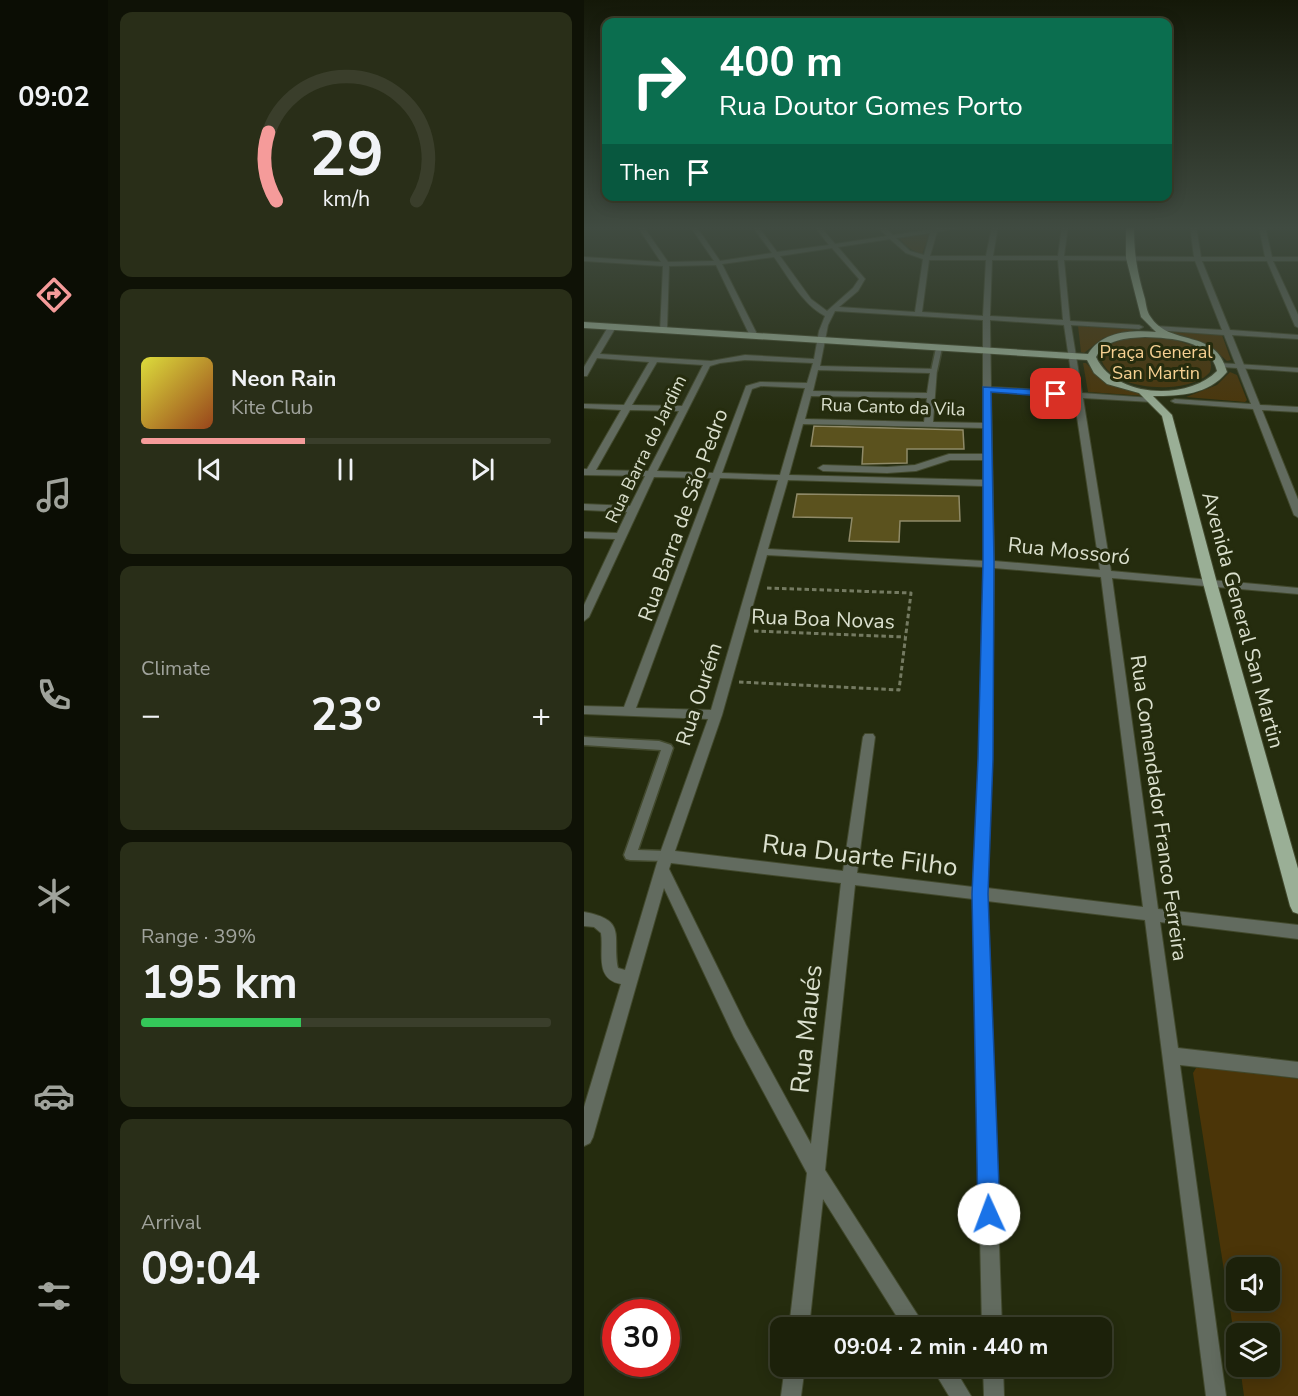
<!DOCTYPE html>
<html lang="en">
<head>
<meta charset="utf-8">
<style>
	body { margin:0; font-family:"Nunito Sans",sans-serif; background:#292e18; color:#f1f3f6; height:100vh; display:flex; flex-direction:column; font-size:22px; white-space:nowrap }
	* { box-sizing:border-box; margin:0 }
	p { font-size:20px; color:#a0a39c }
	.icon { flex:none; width:33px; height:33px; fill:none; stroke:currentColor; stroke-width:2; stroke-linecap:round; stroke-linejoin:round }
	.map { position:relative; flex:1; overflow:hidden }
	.details { display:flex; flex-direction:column; gap:12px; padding:12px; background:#0f1206; width:476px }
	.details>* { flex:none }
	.guide { position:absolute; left:18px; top:18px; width:570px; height:183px; border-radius:12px; box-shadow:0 3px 15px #0003,0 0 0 2px #3a3e2b; background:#0b6e4f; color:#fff; overflow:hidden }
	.controls { position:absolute; left:642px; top:1257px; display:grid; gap:12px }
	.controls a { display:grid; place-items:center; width:54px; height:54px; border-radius:12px; background:#1c210a; box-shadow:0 3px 15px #0003,0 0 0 2px #3a3e2b; font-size:30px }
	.speed { position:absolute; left:18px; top:1299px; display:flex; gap:12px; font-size:30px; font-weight:700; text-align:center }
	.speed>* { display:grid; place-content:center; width:78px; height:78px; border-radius:50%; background:#1c210a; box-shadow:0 3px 15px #0003,0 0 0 2px #3a3e2b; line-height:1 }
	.speed .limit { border:9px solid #d22; background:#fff; color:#111 }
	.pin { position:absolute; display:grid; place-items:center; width:51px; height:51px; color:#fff; margin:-26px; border-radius:12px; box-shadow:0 3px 9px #0006 }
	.me { position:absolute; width:66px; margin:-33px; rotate:358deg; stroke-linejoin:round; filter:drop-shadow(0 0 4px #0008) }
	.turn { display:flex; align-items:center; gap:21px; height:126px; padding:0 18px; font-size:27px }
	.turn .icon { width:78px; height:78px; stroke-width:2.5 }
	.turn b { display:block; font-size:42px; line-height:51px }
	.then { display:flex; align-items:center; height:57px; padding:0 18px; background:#0003; gap:12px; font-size:22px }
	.big { font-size:45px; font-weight:700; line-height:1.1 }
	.details .tile { flex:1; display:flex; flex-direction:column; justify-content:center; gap:9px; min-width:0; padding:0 21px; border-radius:12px; background:#292e18 }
	.details .dial { align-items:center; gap:0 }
	.dial svg { height:156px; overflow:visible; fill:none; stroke:#3a3e2b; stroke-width:7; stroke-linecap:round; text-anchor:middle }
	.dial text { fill:#f1f3f6; stroke:none }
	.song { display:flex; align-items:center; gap:18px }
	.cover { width:72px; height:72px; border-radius:9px; background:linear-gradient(135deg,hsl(60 70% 55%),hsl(20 70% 35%)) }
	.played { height:6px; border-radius:3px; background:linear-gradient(90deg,#f59b9a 40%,#3a3e2b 40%) }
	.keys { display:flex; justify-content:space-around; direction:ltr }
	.heat { display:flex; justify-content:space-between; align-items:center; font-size:33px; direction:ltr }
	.charge { height:9px; border-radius:4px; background:linear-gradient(90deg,#34c759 39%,#3a3e2b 0) }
	.trip { position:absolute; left:186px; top:1317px; width:342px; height:60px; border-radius:12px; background:#1c210a; box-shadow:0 3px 15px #0003,0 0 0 2px #3a3e2b; font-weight:700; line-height:60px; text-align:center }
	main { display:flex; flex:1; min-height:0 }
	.dock { display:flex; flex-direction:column; width:108px; justify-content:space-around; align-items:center; background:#0b0d04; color:#a0a39c }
	.dock .icon { width:42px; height:42px }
	.dock .active { color:#f59b9a }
	.dock b { font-size:27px; color:#f1f3f6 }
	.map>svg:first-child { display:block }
	.green { fill:#4b3508; fill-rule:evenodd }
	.building { fill:#5b521e; stroke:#8f8a68; stroke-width:1.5 }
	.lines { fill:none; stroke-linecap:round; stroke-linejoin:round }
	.service-casing { stroke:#42492d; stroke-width:3 }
	.minor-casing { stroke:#42492d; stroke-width:2 }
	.tertiary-casing { stroke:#42492d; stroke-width:2 }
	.primary-casing { stroke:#42492d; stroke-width:2 }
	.path { stroke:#747a61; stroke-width:3; stroke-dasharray:4.5 3; stroke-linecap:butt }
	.service { fill:#626b5f; fill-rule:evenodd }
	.minor { fill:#626b5f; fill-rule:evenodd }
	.tertiary { fill:#626b5f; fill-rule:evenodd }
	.primary { fill:#9aaf96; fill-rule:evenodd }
	.route { fill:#1a73e8; stroke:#114b97; stroke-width:1.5 }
	.labels { text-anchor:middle; stroke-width:6; stroke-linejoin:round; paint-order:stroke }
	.far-park-label { font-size:18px; fill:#f6d092; stroke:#252c0e }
	.far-street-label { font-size:18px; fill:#dbe0ce; stroke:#252c0e }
	.street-label { font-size:21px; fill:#dbe0ce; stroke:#252c0e }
	.near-street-label { font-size:26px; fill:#dbe0ce; stroke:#252c0e }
</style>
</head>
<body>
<main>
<nav class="dock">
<b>09:02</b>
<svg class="icon active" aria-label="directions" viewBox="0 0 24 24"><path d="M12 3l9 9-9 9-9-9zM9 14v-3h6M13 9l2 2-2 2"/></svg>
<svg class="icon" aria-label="music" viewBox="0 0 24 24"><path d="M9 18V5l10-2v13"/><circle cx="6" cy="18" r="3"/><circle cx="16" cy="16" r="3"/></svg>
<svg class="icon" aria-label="phone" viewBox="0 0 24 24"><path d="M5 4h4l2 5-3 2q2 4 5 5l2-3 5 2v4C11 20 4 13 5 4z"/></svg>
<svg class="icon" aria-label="climate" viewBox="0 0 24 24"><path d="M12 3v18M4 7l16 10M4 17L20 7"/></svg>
<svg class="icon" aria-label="car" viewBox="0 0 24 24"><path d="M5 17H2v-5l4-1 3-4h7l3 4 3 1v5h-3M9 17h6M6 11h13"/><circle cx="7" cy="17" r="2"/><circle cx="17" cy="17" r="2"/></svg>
<svg class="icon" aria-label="filters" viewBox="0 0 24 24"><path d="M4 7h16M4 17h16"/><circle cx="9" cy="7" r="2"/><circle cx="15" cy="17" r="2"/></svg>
</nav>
<section class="details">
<div class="tile dial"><svg viewBox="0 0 100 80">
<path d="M14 69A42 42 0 1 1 86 69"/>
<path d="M14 69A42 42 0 0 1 10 34" stroke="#f59b9a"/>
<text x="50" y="56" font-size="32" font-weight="700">29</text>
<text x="50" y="72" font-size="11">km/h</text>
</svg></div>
<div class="tile">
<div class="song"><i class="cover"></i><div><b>Neon Rain</b><p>Kite Club</p></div></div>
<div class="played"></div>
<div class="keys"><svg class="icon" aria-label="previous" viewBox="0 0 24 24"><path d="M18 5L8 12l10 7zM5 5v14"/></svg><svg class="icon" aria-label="pause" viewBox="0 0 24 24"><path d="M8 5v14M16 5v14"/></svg><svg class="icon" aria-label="next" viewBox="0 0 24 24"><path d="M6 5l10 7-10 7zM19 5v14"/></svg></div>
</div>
<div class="tile"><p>Climate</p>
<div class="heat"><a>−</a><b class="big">23°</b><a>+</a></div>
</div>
<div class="tile"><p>Range · 39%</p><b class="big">195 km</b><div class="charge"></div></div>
<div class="tile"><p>Arrival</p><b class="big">09:04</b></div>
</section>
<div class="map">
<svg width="715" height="1396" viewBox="0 0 715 1396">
	<rect width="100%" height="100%" fill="#252c0e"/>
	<path class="green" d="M 345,234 L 338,255 L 325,248 L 315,238 Z
		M 494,326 L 544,329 L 551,330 L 519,338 L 500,353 L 497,352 Z
		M 582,331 L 638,335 L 647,360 L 643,361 C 625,343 605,337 582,331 Z
		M 554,337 C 573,336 636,342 626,372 C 607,396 522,392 517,357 C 521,342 540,339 554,337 Z
		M 499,363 L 502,363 L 517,379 L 561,396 L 504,392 Z
		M 646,372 L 653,375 L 663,400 L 661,402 L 602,397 L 633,385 Z
		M 619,1066 L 714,1079 L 714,1396 L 660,1396 L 656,1367 L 686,1366 L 686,1334 L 652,1334 L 652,1347 L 609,1073 L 612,1068 ZM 652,1268 L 686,1268 L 686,1300 L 652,1300 Z"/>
	<path class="building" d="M 230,426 L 379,430 L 380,449 L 323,449 L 323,463 L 278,464 L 279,447 L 227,446 Z
		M 213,494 L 375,496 L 376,521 L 316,521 L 315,542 L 265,541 L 268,518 L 209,517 Z"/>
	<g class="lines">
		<defs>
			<path id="service" d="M 355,346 L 358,348 L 353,371 L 350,373 L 347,371 L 352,348 Z
				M 0,737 L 75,741 L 87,745 L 89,748 L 54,850 L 82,851 L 86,852 L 88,856 L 86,860 L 82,861 L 46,860 L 42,859 L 40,855 L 77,750 L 0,745 Z"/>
			<path id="minor" d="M 53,226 L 59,226 L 84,262 L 130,261 L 106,226 L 112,226 L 136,261 L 188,253 L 168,226 L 174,226 L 193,252 L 245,245 L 230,226 L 236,226 L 251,244 L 303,236 L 292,226 L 299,226 L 309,235 L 369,226 L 385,226 L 353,232 L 346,256 L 402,256 L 408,226 L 414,226 L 409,256 L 474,256 L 478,226 L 484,226 L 480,256 L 610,257 L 606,226 L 612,226 L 617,257 L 681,257 L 675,226 L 681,226 L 688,257 L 715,257 L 715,261 L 689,261 L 715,317 L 715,328 L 711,326 L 683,261 L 618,261 L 646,330 L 715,335 L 715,339 L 648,335 L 676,405 L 715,407 L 715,412 L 678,410 L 715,502 L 715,518 L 710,515 L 669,409 L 591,403 L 587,401 L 591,399 L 667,404 L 640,335 L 571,330 L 567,328 L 571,326 L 638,330 L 611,261 L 480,260 L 486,321 L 555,325 L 559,327 L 555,329 L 487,325 L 498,393 L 568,398 L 572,400 L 568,402 L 499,398 L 527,571 L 715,588 L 715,594 L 528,578 L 574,909 L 715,925 L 715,939 L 576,922 L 594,1048 L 715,1062 L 715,1078 L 596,1065 L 642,1396 L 622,1396 L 561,920 L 403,901 L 418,1328 L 398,1328 L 389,899 L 271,885 L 241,1170 L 342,1328 L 320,1328 L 239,1199 L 225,1328 L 205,1328 L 223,1173 L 150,1037 L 80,888 L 9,1137 L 6,1143 L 0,1146 L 0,1107 L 37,984 C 10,979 20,952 17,933 L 10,927 L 0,926 L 0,912 C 44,920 28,936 34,968 L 41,970 L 75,856 L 124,719 L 0,714 L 0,706 L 40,707 L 127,478 L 70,477 L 5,617 L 0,621 L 0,605 L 31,539 L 0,538 L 0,532 L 33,533 L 43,512 L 0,510 L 0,504 L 46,506 L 61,476 L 0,475 L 0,469 L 3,469 L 37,410 L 0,408 L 0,404 L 40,405 L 65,362 L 13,358 L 3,376 L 0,376 L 0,367 L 24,327 L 28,325 L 32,327 L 16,354 L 127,361 L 161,355 L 230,359 L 235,331 L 241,316 C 218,304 204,276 190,257 L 138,264 L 174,336 L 167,338 L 132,265 L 85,266 L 83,330 L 76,332 L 79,266 L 0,261 L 0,257 L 77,262 ZM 346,233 L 340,255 L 326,251 L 312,238 ZM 306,239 L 322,253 L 339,259 L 331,312 L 255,307 L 274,291 L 281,279 L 254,247 ZM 248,248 L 275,279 L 269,288 L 243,311 L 227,299 L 196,256 ZM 345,260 L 402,260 L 399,316 L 338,312 ZM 408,260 L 474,260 L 479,320 L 406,316 ZM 251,311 L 399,320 L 399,423 L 349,422 L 353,369 L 236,366 L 244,325 ZM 406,320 L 480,325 L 490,392 L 407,387 ZM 161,360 L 229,363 L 223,383 L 176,382 L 162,386 L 129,473 L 73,471 L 126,366 L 136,363 ZM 73,362 L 119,365 L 98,406 L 48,405 ZM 234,370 L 346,373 L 343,393 L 229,391 ZM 177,386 L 221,388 L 196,475 L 138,473 L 168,389 ZM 407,392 L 490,397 L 516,570 L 410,561 ZM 227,396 L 343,398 L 340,422 L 221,419 ZM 46,410 L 95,411 L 64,471 L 12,470 ZM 219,424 L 399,428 L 399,454 L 365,454 L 331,465 L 303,467 L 239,465 L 234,468 L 239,471 L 303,473 L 332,471 L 366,460 L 399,460 L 399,480 L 205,475 ZM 136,478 L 194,480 L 127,710 L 52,708 ZM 204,480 L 399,486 L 400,561 L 184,549 ZM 183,555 L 400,567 L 396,759 L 389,887 L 273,873 L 291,737 L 289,734 L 281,734 L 279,737 L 259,871 L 91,851 L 138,715 ZM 410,568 L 517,577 L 559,907 L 403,888 L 408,759 ZM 87,863 L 257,883 L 227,1144 L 162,1025 L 85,869 Z
				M 201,1366 L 221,1366 L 217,1396 L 197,1396 Z
				M 347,1366 L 369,1366 L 387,1396 L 365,1396 Z
				M 399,1366 L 419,1366 L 420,1396 L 400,1396 Z"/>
			<path id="tertiary" d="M 635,363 L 715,368 L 715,372 L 638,367 L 635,367 Z"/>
			<path id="primary" d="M 542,226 L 550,226 C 550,255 553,271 561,299 C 562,304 563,312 566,316 C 586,348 632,327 643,372 C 624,395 596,396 569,396 L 588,415 L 633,583 L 715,872 L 715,914 L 709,912 L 706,906 L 619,583 L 578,416 L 555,393 L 523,384 L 510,373 L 503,360 L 0,328 L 0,322 L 504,354 C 518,331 548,330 572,332 L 557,317 L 542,258 ZM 561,337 C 588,338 626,340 633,371 C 603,401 531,398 512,357 C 522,339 542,338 561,337 Z"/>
		</defs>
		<use href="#service" class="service-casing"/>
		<use href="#minor" class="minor-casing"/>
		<use href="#tertiary" class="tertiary-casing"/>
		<use href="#primary" class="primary-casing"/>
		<path class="path" d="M 170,631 L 321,637
			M 155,682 L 315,690 L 327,593 L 183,588"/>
		<use href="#service" class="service"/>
		<use href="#minor" class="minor"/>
		<use href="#tertiary" class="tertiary"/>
		<use href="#primary" class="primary"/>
	</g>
	<linearGradient id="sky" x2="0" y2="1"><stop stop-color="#141808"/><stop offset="0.54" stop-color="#404b41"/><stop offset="1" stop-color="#404b41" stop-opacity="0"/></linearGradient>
	<rect width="715" height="422" fill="url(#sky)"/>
	<path class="route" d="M 399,387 L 472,391 L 477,394 L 472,397 L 407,392 L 410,562 L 409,759 L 404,894 L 416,1214 L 412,1221 L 405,1224 L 398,1221 L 394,1214 L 388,894 L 394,759 L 399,562 Z"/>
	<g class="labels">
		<g class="far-park-label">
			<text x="572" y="358">Praça General<tspan x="572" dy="21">San Martin</tspan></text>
		</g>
		<g class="far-street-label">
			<text transform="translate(309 407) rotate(2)" y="6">Rua Canto da Vila</text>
			<text transform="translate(62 449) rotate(-64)" y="6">Rua Barra do Jardim</text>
		</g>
		<g class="street-label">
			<text transform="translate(99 515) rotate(-70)" y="7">Rua Barra de São Pedro</text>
			<text transform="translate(485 551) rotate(6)" y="7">Rua Mossoró</text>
			<text transform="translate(239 619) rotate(2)" y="7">Rua Boa Novas</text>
			<text transform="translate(659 620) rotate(75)" y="7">Avenida General San Martin</text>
			<text transform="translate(115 694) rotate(-72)" y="7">Rua Ourém</text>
			<text transform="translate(575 808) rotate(82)" y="7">Rua Comendador Franco Ferreira</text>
		</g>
		<g class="near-street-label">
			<text transform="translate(276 855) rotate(7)" y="9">Rua Duarte Filho</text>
			<text transform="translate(222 1029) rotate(-84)" y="9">Rua Maués</text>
		</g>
	</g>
</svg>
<div class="controls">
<a><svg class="icon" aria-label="sound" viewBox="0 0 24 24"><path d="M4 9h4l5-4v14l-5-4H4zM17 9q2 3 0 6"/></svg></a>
<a><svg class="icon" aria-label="layers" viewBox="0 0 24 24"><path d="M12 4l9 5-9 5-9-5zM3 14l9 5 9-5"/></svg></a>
</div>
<div class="speed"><div class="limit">30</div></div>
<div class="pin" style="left:472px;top:394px;background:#d93025"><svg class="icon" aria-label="arrive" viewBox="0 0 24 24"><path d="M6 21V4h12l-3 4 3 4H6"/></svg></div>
<svg class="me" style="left:405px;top:1214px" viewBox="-20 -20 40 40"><circle r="19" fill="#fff"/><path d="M0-13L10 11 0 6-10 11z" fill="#1a73e8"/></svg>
<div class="trip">09:04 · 2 min · 440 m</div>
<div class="guide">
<div class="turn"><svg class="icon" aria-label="right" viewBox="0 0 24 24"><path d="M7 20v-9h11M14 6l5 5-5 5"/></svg><div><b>400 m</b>Rua Doutor Gomes Porto</div></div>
<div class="then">Then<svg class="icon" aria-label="arrive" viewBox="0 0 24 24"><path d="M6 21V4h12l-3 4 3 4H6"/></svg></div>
</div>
</div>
</main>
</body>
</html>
